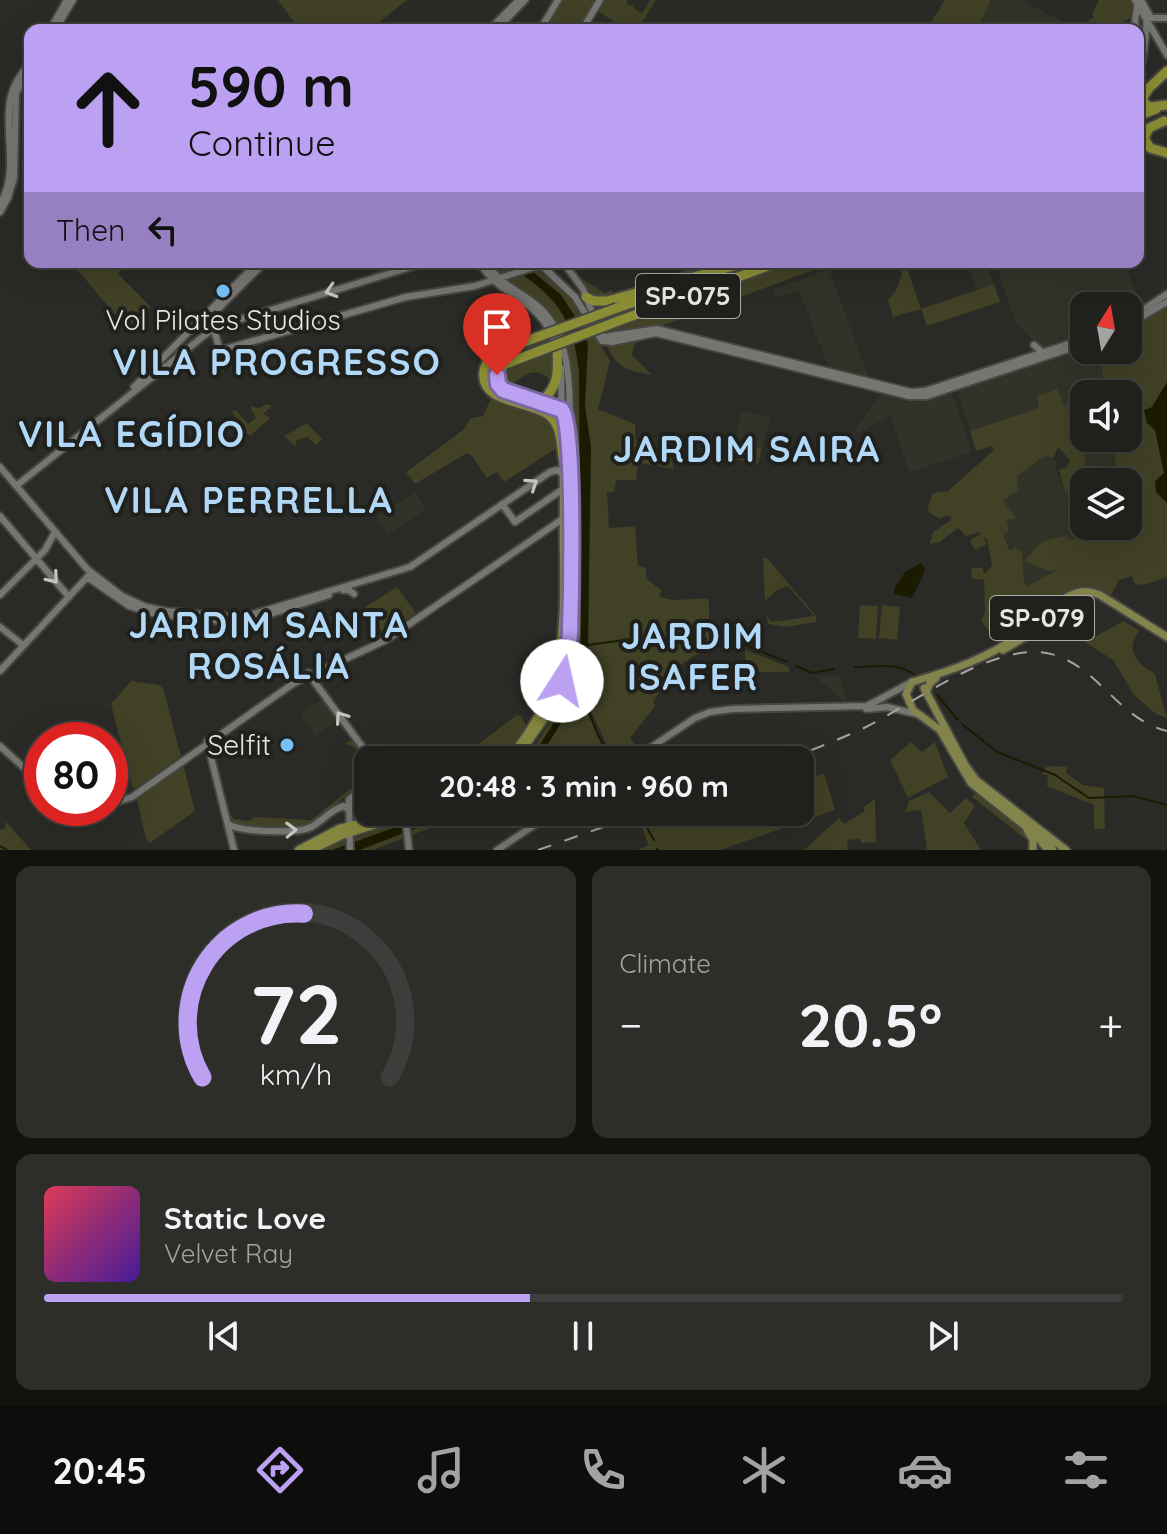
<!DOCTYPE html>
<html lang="en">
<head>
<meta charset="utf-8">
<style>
	body { margin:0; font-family:Quicksand,sans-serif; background:#2d2d29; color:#f1f3f6; height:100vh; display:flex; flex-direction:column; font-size:30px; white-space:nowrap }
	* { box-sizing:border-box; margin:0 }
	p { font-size:26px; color:#a2a3a3 }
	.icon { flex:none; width:44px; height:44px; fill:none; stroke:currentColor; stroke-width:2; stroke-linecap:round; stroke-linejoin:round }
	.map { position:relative; height:850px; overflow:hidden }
	.drawer { display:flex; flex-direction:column; gap:16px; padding:16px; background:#12120f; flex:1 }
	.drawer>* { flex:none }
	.top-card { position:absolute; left:24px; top:24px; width:1120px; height:244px; border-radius:16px; box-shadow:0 8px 32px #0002,0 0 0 2px #3d3e3b; background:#bca0f2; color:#111; overflow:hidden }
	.needle { width:52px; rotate:11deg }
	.fabs { position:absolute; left:1070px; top:292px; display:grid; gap:16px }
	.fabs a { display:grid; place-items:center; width:72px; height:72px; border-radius:16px; background:#20201c; box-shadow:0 8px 32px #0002,0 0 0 2px #3d3e3b; font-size:40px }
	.speed { position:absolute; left:24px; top:722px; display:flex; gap:16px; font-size:40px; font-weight:700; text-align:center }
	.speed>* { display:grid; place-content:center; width:104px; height:104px; border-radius:50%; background:#20201c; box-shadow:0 8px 32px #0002,0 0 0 2px #3d3e3b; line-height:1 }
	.speed .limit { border:12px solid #d22; background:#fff; color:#111 }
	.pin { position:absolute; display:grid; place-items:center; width:68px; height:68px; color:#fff; margin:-82px -34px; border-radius:50% 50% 50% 0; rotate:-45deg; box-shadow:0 0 8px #0007 }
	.pin .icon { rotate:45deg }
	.me { position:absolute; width:88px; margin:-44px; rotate:10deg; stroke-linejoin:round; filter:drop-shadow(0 0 6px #0008) }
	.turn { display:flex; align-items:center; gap:28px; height:168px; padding:0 32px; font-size:36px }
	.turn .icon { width:104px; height:104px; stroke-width:2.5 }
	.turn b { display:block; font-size:56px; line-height:68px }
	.then { display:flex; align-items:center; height:76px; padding:0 32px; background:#0003; gap:16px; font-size:30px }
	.big { font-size:60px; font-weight:700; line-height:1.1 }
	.drawer .widget { flex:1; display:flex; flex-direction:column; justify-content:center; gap:12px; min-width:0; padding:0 28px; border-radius:16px; background:#2d2d29 }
	.drawer .dial { align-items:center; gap:0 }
	.dial svg { height:208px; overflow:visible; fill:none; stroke:#3d3e3b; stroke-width:7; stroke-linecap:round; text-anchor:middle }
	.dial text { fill:#f1f3f6; stroke:none }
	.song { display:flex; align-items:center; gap:24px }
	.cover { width:96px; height:96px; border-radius:12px; background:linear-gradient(135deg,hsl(350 70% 55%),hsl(260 70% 35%)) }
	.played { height:8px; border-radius:4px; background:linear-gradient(90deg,#bca0f2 45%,#3d3e3b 45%) }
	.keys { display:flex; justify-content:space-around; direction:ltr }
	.heat { display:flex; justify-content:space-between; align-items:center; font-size:44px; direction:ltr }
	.drawer .tiles { flex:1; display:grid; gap:16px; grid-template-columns:1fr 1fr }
	.widget:last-child { grid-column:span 2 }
	.trip { position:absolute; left:354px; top:746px; width:460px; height:80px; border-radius:16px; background:#20201c; box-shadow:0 8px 32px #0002,0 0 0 2px #3d3e3b; font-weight:700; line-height:80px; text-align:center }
	.tabs { display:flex; height:128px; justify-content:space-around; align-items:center; background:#0d0d0b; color:#a2a3a3 }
	.tabs .icon { width:56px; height:56px }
	.tabs .active { color:#bca0f2 }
	.tabs b { font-size:36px; color:#f1f3f6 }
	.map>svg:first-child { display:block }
	.built { fill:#323328 }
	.green { fill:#404125 }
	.water { fill:#1a1b00 }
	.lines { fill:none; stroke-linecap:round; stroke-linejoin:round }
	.stream { stroke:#1a1b00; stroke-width:2 }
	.secondary-casing { stroke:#464642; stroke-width:10 }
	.primary-casing { stroke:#464642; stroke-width:11 }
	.trunk-casing { stroke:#464642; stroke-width:12 }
	.motorway-casing { stroke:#464642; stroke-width:13 }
	.secondary { stroke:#757671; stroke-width:6 }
	.primary { stroke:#82844c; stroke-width:7 }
	.trunk { stroke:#868840; stroke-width:8 }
	.motorway { stroke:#8b8d34; stroke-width:9 }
	.rail { stroke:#a3a3a0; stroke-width:2; stroke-dasharray:14 14; stroke-linecap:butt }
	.motorway-bridge-casing { stroke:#464642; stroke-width:13; stroke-linecap:butt }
	.motorway-bridge { stroke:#8b8d34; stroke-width:9 }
	.oneway { stroke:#c4c4c1 }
	.route-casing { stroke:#7a689d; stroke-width:20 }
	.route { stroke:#bca0f2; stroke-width:14 }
	.poi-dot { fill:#75c0f6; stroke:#20211d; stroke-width:3 }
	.labels { text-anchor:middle; stroke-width:8; stroke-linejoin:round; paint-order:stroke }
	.shield { fill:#20211d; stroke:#ababa8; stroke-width:2 }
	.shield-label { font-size:26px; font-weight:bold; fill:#e6e6e3 }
	.poi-label { font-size:28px; fill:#e6e6e3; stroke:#20211d }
	.district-label { font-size:36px; font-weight:bold; letter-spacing:2px; fill:#b1d9f7; stroke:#20211d }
</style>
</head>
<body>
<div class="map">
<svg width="1167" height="850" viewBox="0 0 1167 850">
	<rect width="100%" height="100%" fill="#2a2a26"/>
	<path class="built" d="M 991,0 L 1019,0 L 1081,30 L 1009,30 L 979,23 Z
		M 967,262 L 985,262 L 994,284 L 977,290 Z
		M 1018,262 L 1124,262 L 1136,292 L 1146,304 L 1128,315 L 1128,306 L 1084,306 L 1084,335 L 1042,351 L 1015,321 L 997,269 Z
		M 829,269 L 851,330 L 870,380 L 829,368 L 799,291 L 776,298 L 773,290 Z
		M 1084,348 L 1099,350 L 1105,393 L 1084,394 L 1084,399 L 1064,405 L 1059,390 L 1040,408 L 970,431 L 956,387 Z
		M 951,390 L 972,452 L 909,472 L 890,416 L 850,437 L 882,392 L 919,402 Z
		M 742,411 L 770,418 L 762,449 L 734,442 Z
		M 1084,434 L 1084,438 L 1112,438 L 1118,482 L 1084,482 L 1084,526 L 1139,565 L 1144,585 L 1135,584 L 1132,576 L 1119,580 L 1110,597 L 1095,589 L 1079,589 L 1048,603 L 1014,583 L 1011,552 L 999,524 L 1003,520 L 1003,501 L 1018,490 L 1017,476 L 1044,456 L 1052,458 L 1057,462 L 1056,468 L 1065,492 L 1086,473 L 1082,436 Z
		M 415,492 L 426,509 L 388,535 L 376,517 Z
		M 839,675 L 847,699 L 845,702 L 817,679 L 818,676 Z
		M 324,698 L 340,718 L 315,736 L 300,714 Z"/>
	<path class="green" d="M 278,0 L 407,0 L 369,30 L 300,30 Z
		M 560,0 L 597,0 L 579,30 L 542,30 Z
		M 603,0 L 628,0 L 626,3 L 631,6 L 636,4 L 633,8 L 642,13 L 650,0 L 656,0 L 637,30 L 621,30 L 620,26 L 598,11 Z
		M 945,0 L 991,0 L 980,23 L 1009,30 L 926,30 Z
		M 1099,0 L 1132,0 L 1133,15 C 1124,26 1100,29 1089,26 L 1089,19 L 1093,19 L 1093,12 Z
		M 83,262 L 128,262 L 118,274 L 151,307 L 126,328 L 76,268 Z
		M 488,262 L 533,262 L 532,267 C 573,291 587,322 610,361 L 598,409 L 635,424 L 636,443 L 671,457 L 674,469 L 638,463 L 636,480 L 616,480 L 614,492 L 607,492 L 609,528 L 635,526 L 638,565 L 646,568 L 646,578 L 662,591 L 659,596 C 674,604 692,597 708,599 L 709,602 L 709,646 L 659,679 L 658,694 L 653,702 L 655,706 L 630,738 L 641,753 L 636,756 L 625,745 L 614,760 L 582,692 L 580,698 L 610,760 L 524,760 C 548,731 561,701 573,665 L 573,662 L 568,661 L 572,409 L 562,341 L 509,284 L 507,278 L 498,275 Z
		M 705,262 L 733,262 L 613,298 L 590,298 L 579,277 L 605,293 L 612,290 L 613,293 L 645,286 Z
		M 750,262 L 774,262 L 598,326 L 596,319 Z
		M 788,262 L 835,262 L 667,324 L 606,336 L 601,331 Z
		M 896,262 L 905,262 L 921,309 L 994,284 L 1000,302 L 927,326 L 921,309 L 893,317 L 888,301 L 896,290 L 902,274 Z
		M 1167,305 L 1167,577 L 1144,585 L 1135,584 L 1132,576 L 1119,580 L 1110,597 C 1082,582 1074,591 1050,607 L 1052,592 L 1027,620 L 1010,631 L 1000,645 L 981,621 L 985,612 L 984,579 L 972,579 L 971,568 L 983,568 L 984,574 L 992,566 L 987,540 L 983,537 L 987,544 L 975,550 L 970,540 L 981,534 L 979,532 L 966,536 L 958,528 L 940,542 L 930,544 L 933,532 L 951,520 L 950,516 L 945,516 L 940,519 L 927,511 L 932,493 L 948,491 L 994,450 L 992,446 L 976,451 L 970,431 L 1039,408 L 1037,396 L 1058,389 L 1064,405 L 1084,399 L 1084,434 L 1082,436 C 1085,464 1093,476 1065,492 L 1059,470 L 1067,467 L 1070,460 L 1058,447 L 1053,458 L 1044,456 L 1017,476 L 1018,490 L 1003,501 L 1016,518 L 1001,522 L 1006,521 L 1009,531 L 1004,533 L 999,524 L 1010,551 L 1015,547 L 1022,552 L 1024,582 L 1028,588 L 1029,585 L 1058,570 L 1049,571 L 1024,561 L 1043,541 L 1064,536 L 1072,541 L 1076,536 L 1078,525 L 1128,526 L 1128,482 L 1118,482 L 1112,438 L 1128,438 L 1128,394 L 1101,394 L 1105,392 L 1099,350 L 1128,350 L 1128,326 Z
		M 549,335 L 555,351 L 553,383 C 537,363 523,375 508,389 L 499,380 L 512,359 L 494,378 L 497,388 L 502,393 L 488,385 L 487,368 L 492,359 Z
		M 636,339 L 632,355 L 652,375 C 626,370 617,369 606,344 Z
		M 492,396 L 544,413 L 554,423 L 558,447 L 504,482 L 497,472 L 487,478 L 471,455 L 467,453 L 415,484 L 406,472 L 463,430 L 471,418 L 483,416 Z
		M 267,404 L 272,406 L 263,414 L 270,418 L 251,435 L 241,433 L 239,422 L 232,412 L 236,410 L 248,424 L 256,418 L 250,406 L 259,408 Z
		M 307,423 L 322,439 L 316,445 L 307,437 L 297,440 L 295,446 L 284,436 Z
		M 734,442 L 762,449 L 758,464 L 731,458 Z
		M 763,558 L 767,558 L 816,616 L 816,622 L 786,627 L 768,624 L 766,611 L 769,620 L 773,622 L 814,616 L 788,586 L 777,590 L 765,601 Z
		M 397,587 L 416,613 L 384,635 L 365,607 Z
		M 860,605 L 878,606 L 876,639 L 858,638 Z
		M 882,605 L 900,607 L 897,640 L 879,638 Z
		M 1124,621 L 1140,631 C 1123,650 1138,664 1155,674 L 1167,718 L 1156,714 L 1134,695 L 1113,660 L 1085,642 Z
		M 745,650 L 789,667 L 789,672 L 745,672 Z
		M 131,681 L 159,685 L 163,688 L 181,756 L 136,788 L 132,787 L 111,704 Z
		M 517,715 L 521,716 L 528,730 L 505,760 L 489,760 L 478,755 L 474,747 Z
		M 348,741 L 352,741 L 369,760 L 368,779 L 309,825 L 297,828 L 236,826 L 231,824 L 229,813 L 234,819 L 250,821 L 254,817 L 311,820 L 364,778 C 366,764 362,748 346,744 Z
		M 911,742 L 922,752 L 935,742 L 948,777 L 908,798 L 890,760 Z
		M 806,761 L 813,778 L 824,773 L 835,810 L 720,850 L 638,850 L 648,845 L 640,821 L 663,812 L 800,812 L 800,763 Z
		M 183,764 L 195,811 L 150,843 L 146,839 L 136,796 Z
		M 1052,766 L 1067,767 L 1066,773 L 1083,785 L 1104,788 L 1105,829 L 1094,829 L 1094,805 L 1047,786 L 1048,775 L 1042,774 L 1046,767 Z
		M 929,792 L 950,813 L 966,798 L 975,806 L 964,823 L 981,850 L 927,850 L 921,810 L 905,812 L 909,801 Z
		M 975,793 L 1021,827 L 1032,844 L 1032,850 L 1027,850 L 1029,842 L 972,797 Z
		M 875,799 L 876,842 L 862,843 L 860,839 L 847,840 L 848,850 L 804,850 L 839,818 L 844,824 L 865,811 L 863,808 Z
		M 426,812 L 472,812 L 373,850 L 314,850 L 342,838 L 347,841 L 352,839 Z
		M 6,822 L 9,825 L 31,850 L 0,850 L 0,829 L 4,830 Z"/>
	<path class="water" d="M 509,262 L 521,262 L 561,295 L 582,327 L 588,344 L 585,406 L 591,447 L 588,646 L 579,685 L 568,712 L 538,760 L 530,760 L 560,713 L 569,688 L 581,641 L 579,372 C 576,344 569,316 548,296 C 536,283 521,275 509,262 Z
		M 1167,382 L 1167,503 L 1156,492 L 1155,481 L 1164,473 L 1155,430 L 1147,423 L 1144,410 L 1152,407 Z
		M 921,563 L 925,568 L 924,573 L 912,598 L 894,594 L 894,589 L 905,572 Z
		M 438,812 L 458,812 L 360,850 L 332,850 Z"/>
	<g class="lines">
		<path class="stream" d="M 714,639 L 735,641 L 787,662
			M 588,645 L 631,639 L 706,639
			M 796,666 L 812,673 L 834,669
			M 855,667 C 878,667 900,661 918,678
			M 578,684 L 597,733 L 611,760
			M 937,695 L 958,720
			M 962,724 L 997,752 L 1055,775 L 1089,798 L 1133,796 L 1167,805
			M 642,819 L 654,840
			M 0,846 L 7,850
			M 657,849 L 658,850"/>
		<defs>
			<path id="secondary" d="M 1135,0 L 1167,55
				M 1141,0 L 1151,18 L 1167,18
				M 1137,6 L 1135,22 L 1137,30
				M 50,30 L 67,0
				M 55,30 L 73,0
				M 489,30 L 519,0
				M 496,30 L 525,0
				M 540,30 L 558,0
				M 582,30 L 600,0
				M 1138,75 C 1143,63 1149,22 1145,10
				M 0,204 C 20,172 3,131 11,96 C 14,83 23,72 30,62
				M 0,212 L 8,198 L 14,178 L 16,93 L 30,70
				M 479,262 C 502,300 541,298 556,345
				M 486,262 C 498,282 516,290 534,303 C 569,329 570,380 570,420
				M 538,262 L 575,297 L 602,341 L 612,342 L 656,333 L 909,396 L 927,396 L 1084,344
				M 563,262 L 583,289 L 600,333 L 604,337 L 657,329 L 911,392 L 925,391 L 1084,339
				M 218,309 L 265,262
				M 209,313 L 219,347 L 222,350 L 406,297 L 475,286 L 550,262
				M 1128,320 L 1167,294
				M 1128,325 L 1167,302
				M 1034,345 L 1043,353
				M 561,368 L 562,432
				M 134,387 L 258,262
				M 0,467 L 88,570 L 122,596 L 146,607 L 165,611 L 231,617 L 254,614 L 410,567 L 550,472 L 557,470 L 563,474
				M 16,486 L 215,327 L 427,262
				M 502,504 L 515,522 L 563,489
				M 0,516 L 69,597
				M 87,577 L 129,606 L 156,614 L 212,620 L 232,622 L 258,618 L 329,595
				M 343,590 L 349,590 L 354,594
				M 0,595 L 45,550 L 55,532
				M 0,627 L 23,645
				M 0,671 L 90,574
				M 308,673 L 372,760
				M 866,709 L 887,707 L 921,715
				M 207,741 L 234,850
				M 0,746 L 42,784
				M 632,760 L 695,718 L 710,712 L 733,709 L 867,706 L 912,682
				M 110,804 L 132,797 L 294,683 L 386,640 L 564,518
				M 405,814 L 409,850
				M 228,824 C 240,832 298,834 311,827 C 323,821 331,809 344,806 L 347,809
				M 350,850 L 349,800 L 368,782
				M 497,850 L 554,812"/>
			<path id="primary" d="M 1003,650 L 1030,634 L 1048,618
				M 912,682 C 950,671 989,658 1021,634 C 1038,622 1055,600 1076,593 C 1085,590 1092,592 1100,595 L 1167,637
				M 912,682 L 906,694 L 913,710 L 940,730 L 971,783 L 1035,834 L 1048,850
				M 924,688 L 965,765 L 976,780 L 1066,850
				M 926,692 L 930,683 L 936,678
				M 1027,830 L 1033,840 L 1033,850
				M 1044,835 L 1053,850"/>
			<path id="trunk" d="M 507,760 C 565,697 565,635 564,555 C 563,522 565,489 563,457
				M 515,760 L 549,711 L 562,681 L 568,650 L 570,464
				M 299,850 L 339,829 L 383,818
				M 311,850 L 342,835 L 415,812"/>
			<path id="motorway" d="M 1167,71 L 1149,88 L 1143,97 L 1144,103 L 1150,107 L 1167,105
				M 1138,116 L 1156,109
				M 1164,121 L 1149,128 L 1144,138 L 1150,148 L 1167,153
				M 586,297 L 594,301 L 607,301 L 744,263
				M 617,308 L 679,286
				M 621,320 L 779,262
				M 505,349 C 495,354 486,359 484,371 C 479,405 533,400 550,416 C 561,426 561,443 563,457
				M 505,364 L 497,375 L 502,389 L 566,414 L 570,464
				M 536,399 L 545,398 C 559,384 558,369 557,351"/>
		</defs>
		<use href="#secondary" class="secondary-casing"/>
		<use href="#primary" class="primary-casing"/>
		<use href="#trunk" class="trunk-casing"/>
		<use href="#motorway" class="motorway-casing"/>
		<use href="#secondary" class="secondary"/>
		<use href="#primary" class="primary"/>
		<use href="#trunk" class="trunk"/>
		<use href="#motorway" class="motorway"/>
		<path class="rail" d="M 785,760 C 812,750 838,740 864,728 C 916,703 1001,635 1058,656 C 1101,672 1121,720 1167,731
			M 538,850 L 646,812"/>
		<defs>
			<path id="motorway-bridge" d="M 505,349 L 617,308
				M 505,364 L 621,320"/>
		</defs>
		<use href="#motorway-bridge" class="motorway-bridge-casing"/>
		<use href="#motorway-bridge" class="motorway-bridge"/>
	</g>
	<defs><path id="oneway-chevron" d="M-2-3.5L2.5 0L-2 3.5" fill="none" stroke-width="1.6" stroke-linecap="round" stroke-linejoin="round" transform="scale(2)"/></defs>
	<g class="oneway">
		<use href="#oneway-chevron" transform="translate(331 291) rotate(163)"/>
		<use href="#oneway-chevron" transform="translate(532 484) rotate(-34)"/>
		<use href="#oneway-chevron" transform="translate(53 578) rotate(50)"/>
		<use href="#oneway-chevron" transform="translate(341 717) rotate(-125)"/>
		<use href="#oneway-chevron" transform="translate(291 830) rotate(-2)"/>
	</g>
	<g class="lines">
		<defs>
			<path id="route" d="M 497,375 L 498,384 L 503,390 L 562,410 C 575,424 571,602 570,632 C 569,649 565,665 562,681"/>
		</defs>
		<use href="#route" class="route-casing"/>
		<use href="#route" class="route"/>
	</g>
	<g class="poi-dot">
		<circle cx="223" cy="291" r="8"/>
		<circle cx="287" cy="745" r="8"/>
	</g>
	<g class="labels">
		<g class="shield">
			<rect x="636" y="274" width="104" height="44" rx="6"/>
			<rect x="990" y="596" width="104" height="44" rx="6"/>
		</g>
		<g class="shield-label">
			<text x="688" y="305">SP-075</text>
			<text x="1042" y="627">SP-079</text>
		</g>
		<g class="poi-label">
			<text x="223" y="330">Vol Pilates Studios</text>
			<text x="271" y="755" text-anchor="end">Selfit</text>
		</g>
		<g class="district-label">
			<text x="277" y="375">VILA PROGRESSO</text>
			<text x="132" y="447">VILA EGÍDIO</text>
			<text x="747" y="462">JARDIM SAIRA</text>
			<text x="249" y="513">VILA PERRELLA</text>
			<text x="269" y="638">JARDIM SANTA<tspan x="269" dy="41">ROSÁLIA</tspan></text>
			<text x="693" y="649">JARDIM<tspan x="693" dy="41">ISAFER</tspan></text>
		</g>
	</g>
</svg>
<div class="fabs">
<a><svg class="needle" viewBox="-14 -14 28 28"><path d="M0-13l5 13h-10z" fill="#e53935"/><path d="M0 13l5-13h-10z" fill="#a2a3a3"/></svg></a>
<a><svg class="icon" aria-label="sound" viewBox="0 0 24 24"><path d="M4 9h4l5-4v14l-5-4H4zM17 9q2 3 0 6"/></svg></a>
<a><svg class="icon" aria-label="layers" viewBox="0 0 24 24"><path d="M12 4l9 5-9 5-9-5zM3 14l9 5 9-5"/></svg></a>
</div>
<div class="speed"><div class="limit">80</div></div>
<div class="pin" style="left:497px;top:375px;background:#d93025"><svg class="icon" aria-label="arrive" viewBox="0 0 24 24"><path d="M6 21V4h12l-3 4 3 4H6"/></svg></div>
<svg class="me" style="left:562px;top:681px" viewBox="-20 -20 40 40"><circle r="19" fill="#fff"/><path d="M0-13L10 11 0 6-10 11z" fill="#bca0f2"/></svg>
<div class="trip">20:48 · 3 min · 960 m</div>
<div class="top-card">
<div class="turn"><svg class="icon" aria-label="ahead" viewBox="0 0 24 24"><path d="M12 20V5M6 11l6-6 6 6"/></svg><div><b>590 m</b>Continue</div></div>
<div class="then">Then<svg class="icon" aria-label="left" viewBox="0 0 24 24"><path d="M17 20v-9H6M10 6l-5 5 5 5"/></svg></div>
</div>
</div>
<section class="drawer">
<div class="tiles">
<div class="widget dial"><svg viewBox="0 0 100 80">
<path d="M14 69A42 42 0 1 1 86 69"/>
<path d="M14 69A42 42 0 0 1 53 6" stroke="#bca0f2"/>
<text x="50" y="56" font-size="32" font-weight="700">72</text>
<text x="50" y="72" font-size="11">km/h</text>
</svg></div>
<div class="widget"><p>Climate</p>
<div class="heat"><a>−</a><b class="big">20.5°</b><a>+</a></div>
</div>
<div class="widget">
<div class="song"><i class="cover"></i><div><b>Static Love</b><p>Velvet Ray</p></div></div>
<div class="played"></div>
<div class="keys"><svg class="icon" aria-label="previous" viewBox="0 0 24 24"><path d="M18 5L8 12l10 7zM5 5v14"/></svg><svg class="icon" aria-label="pause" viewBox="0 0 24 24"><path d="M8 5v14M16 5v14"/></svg><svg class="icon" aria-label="next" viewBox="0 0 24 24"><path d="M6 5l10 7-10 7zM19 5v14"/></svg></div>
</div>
</div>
</section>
<nav class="tabs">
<b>20:45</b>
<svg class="icon active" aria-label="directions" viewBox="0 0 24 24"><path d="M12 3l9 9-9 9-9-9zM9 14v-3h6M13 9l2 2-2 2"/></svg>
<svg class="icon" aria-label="music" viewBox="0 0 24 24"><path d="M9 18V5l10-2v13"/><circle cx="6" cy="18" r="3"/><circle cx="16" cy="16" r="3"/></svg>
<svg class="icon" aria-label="phone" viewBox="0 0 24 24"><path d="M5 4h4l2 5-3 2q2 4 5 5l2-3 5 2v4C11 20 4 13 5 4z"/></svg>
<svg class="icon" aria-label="climate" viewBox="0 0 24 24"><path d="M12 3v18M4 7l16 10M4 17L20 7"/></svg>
<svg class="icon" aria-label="car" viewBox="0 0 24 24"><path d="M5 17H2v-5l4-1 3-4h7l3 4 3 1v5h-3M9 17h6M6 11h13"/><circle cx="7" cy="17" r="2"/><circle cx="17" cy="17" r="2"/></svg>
<svg class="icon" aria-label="filters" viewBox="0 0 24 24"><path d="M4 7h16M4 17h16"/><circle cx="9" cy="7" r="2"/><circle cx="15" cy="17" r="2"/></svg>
</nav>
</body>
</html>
